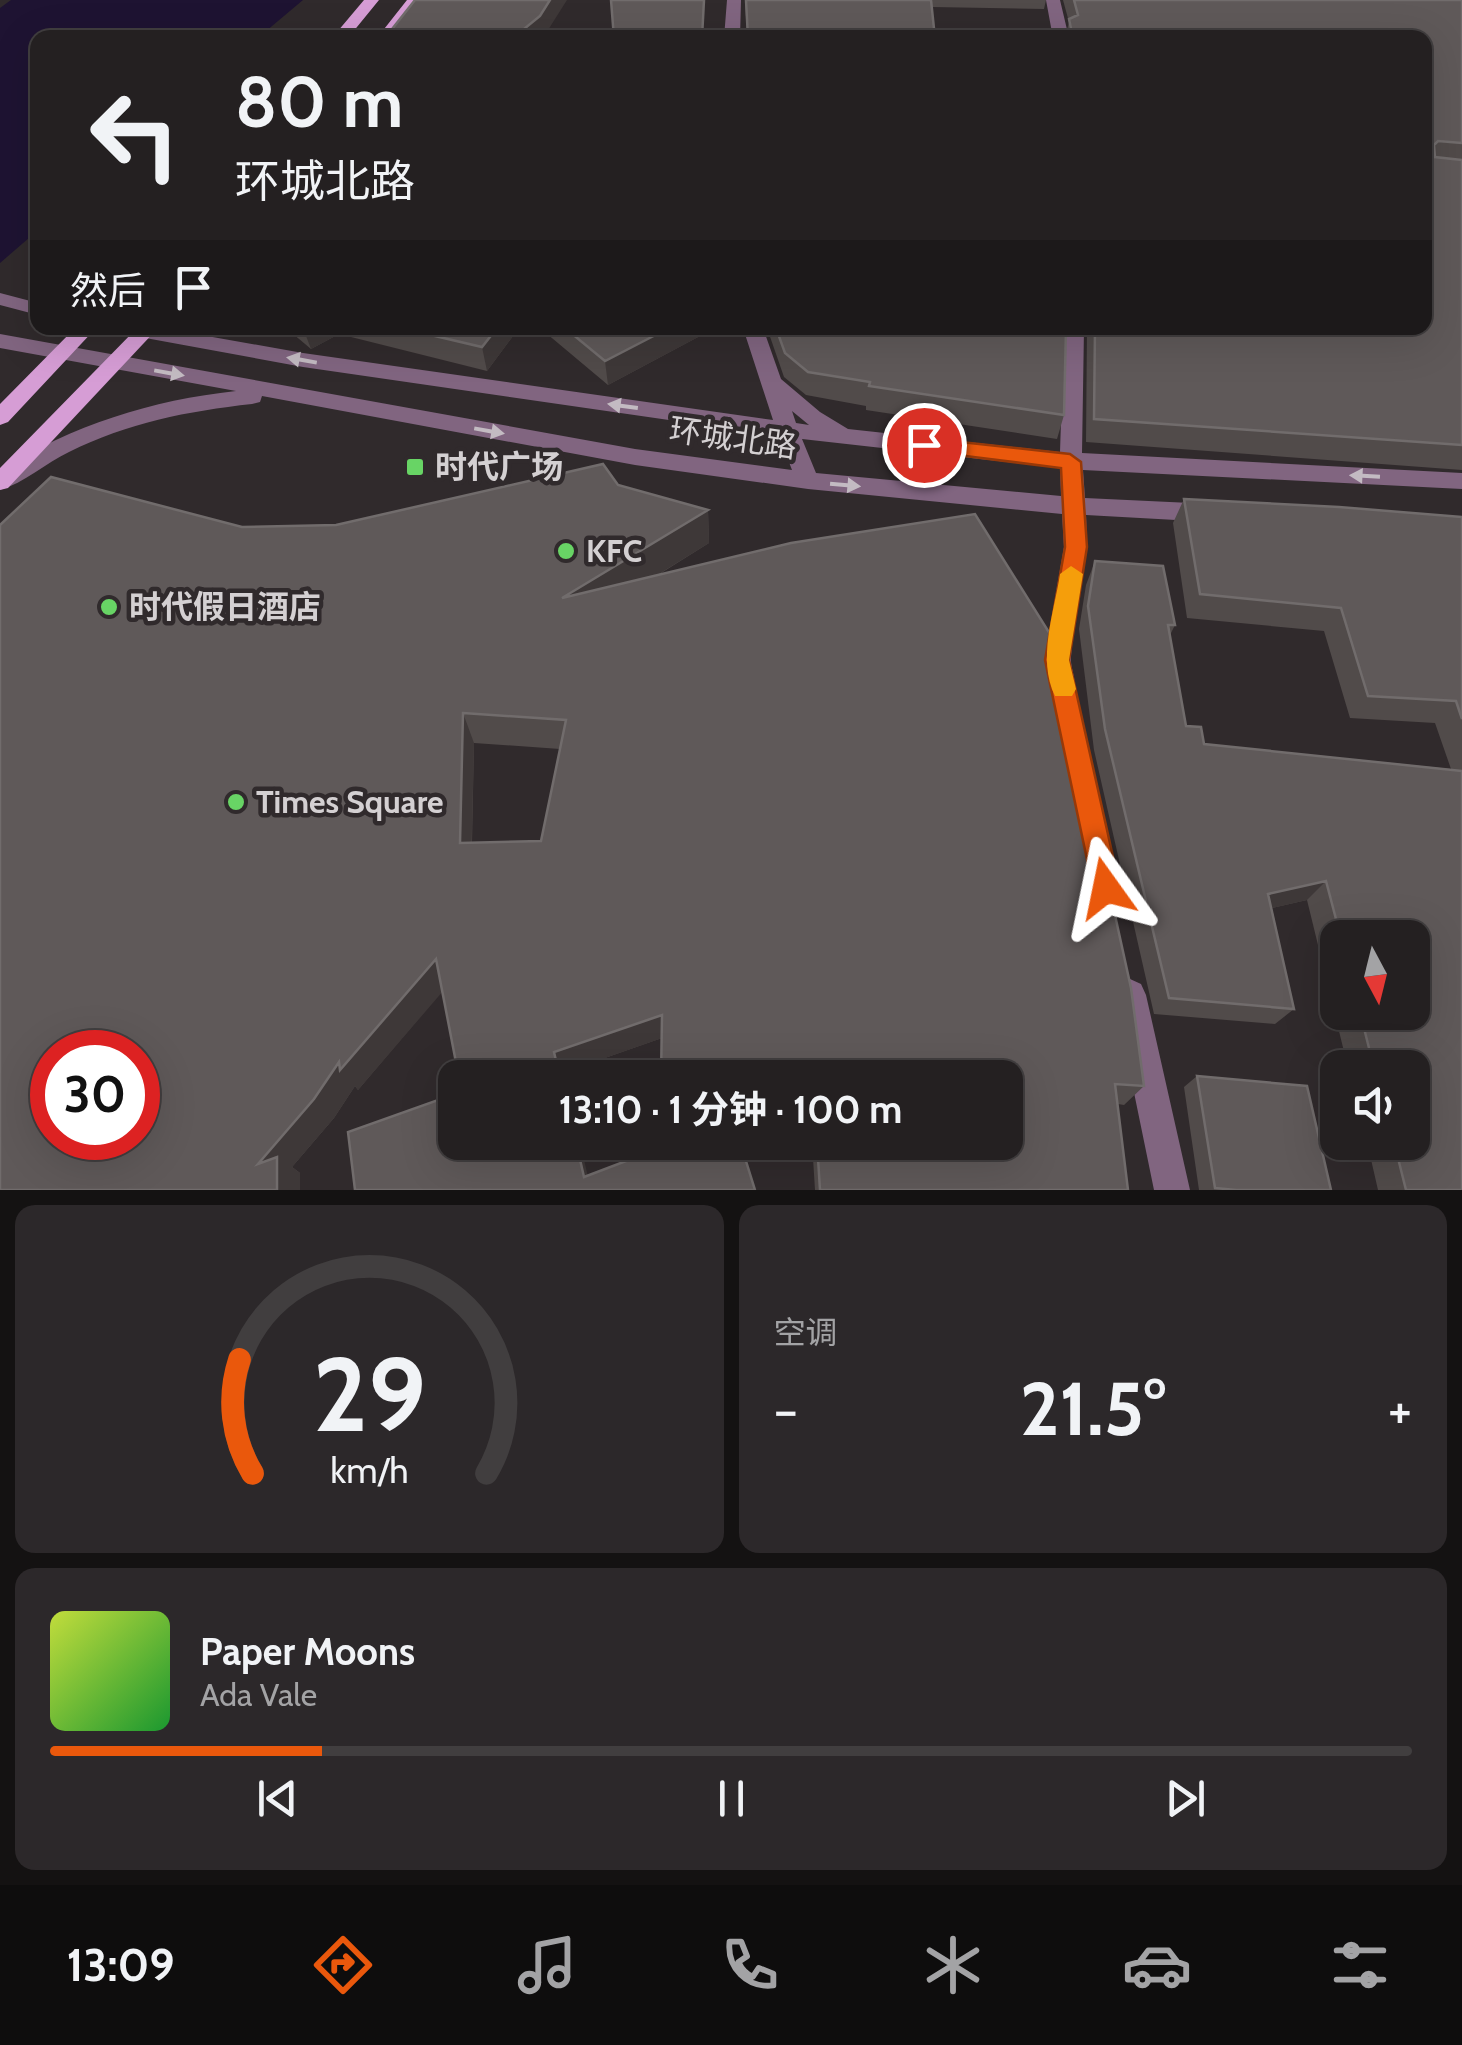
<!DOCTYPE html>
<html lang="zh">
<head>
<meta charset="utf-8">
<style>
	body { margin:0; font-family:Cabin,"Noto Sans SC",sans-serif; background:#2c282a; color:#f1f3f6; height:100vh; display:flex; flex-direction:column; font-size:38px; white-space:nowrap }
	* { box-sizing:border-box; margin:0 }
	p { font-size:32px; color:#a3a3a5 }
	.icon { flex:none; width:55px; height:55px; fill:none; stroke:currentColor; stroke-width:2; stroke-linecap:round; stroke-linejoin:round }
	.map { position:relative; height:1190px; overflow:hidden }
	.panel { display:flex; flex-direction:column; gap:15px; padding:15px; background:#141212; flex:1 }
	.panel>* { flex:none }
	.banner { position:absolute; left:30px; top:30px; width:1402px; height:305px; border-radius:20px; box-shadow:0 10px 40px #0002,0 0 0 2px #413e3f; background:#242021; color:#f1f3f6; overflow:hidden }
	.needle { width:65px; rotate:173deg }
	.controls { position:absolute; left:1320px; top:920px; display:grid; gap:20px }
	.controls a { display:grid; place-items:center; width:110px; height:110px; border-radius:20px; background:#242021; box-shadow:0 10px 40px #0002,0 0 0 2px #413e3f; font-size:50px }
	.speed { position:absolute; left:30px; top:1030px; display:flex; gap:20px; font-size:50px; font-weight:700; text-align:center }
	.speed>* { display:grid; place-content:center; width:130px; height:130px; border-radius:50%; background:#242021; box-shadow:0 10px 40px #0002,0 0 0 2px #413e3f; line-height:1 }
	.speed .limit { border:15px solid #d22; background:#fff; color:#111 }
	.pin { position:absolute; display:grid; place-items:center; width:85px; height:85px; color:#fff; margin:-42px; border:5px solid #fff; border-radius:50%; box-shadow:0 2px 10px #0007 }
	.me { position:absolute; width:110px; margin:-55px; rotate:348deg; stroke-linejoin:round; filter:drop-shadow(0 0 8px #0008) }
	.turn { display:flex; align-items:center; gap:35px; height:210px; padding:0 40px; font-size:45px }
	.turn .icon { width:130px; height:130px; stroke-width:2.5 }
	.turn b { display:block; font-size:70px; line-height:85px }
	.then { display:flex; align-items:center; height:95px; padding:0 40px; background:#0003; gap:20px; font-size:38px }
	.big { font-size:75px; font-weight:700; line-height:1.1 }
	.panel .widget { flex:1; display:flex; flex-direction:column; justify-content:center; gap:15px; min-width:0; padding:0 35px; border-radius:20px; background:#2c282a }
	.panel .dial { align-items:center; gap:0 }
	.dial svg { height:260px; overflow:visible; fill:none; stroke:#413e3f; stroke-width:7; stroke-linecap:round; text-anchor:middle }
	.dial text { fill:#f1f3f6; stroke:none }
	.song { display:flex; align-items:center; gap:30px }
	.cover { width:120px; height:120px; border-radius:15px; background:linear-gradient(135deg,hsl(70 70% 55%),hsl(130 70% 35%)) }
	.played { height:10px; border-radius:5px; background:linear-gradient(90deg,#ea580c 20%,#413e3f 20%) }
	.keys { display:flex; justify-content:space-around; direction:ltr }
	.heat { display:flex; justify-content:space-between; align-items:center; font-size:55px; direction:ltr }
	.panel .tiles { flex:1; display:grid; gap:15px; grid-template-columns:1fr 1fr }
	.widget:last-child { grid-column:span 2 }
	.trip { position:absolute; left:438px; top:1060px; width:585px; height:100px; border-radius:20px; background:#242021; box-shadow:0 10px 40px #0002,0 0 0 2px #413e3f; font-weight:700; line-height:100px; text-align:center }
	.menu { display:flex; height:160px; justify-content:space-around; align-items:center; background:#0e0d0d; color:#a3a3a5 }
	.menu .icon { width:70px; height:70px }
	.menu .on { color:#ea580c }
	.menu b { font-size:45px; color:#f1f3f6 }
	.map>svg:first-child { display:block }
	.water { fill:#1e1332 }
	.lines { fill:none; stroke-linecap:round; stroke-linejoin:round }
	.minor { fill:#816580; fill-rule:evenodd }
	.major { fill:#d69dd5; fill-rule:evenodd }
	.wall { fill:#514b4a; fill-rule:evenodd }
	.shaded-wall { fill:#3e3838 }
	.building { fill:#5f5959; stroke:#716c6c; stroke-width:2.5; fill-rule:evenodd }
	.oneway { fill:#c3bbc2 }
	.route { fill:#ea580c; stroke:#983908; stroke-width:2.5 }
	.slow { fill:#f59e0b }
	.poi-dot { fill:#68d465; stroke:#302a2c; stroke-width:4 }
	.labels { text-anchor:middle; stroke-width:9; stroke-linejoin:round; paint-order:stroke }
	.street-label { font-size:32px; fill:#d4d0d2; stroke:#302a2c }
	.poi-label { font-size:32px; font-weight:bold; fill:#d4d0d2; stroke:#302a2c; text-anchor:start }
</style>
</head>
<body>
<div class="map">
<svg width="1462" height="1190" viewBox="0 0 1462 1190">
	<rect width="100%" height="100%" fill="#302a2c"/>
	<path class="water" d="M 11,0 L 303,0 L 259,37 L 38,38 L 37,231 L 0,263 L 0,8 Z"/>
	<g class="lines">
		<path class="minor" d="M 727,0 L 741,0 L 740,38 L 724,38 Z
			M 1046,0 L 1060,0 L 1069,38 L 1053,38 Z
			M 0,293 L 38,303 L 38,315 L 0,305 Z
			M 119,328 L 162,328 L 303,353 L 773,420 L 743,328 L 763,328 L 781,379 L 820,412 L 848,429 L 1060,452 L 1064,328 L 1084,328 L 1082,453 L 1462,473 L 1462,489 L 1083,470 L 1085,498 L 1212,504 L 1224,513 L 1212,522 L 1086,515 C 1089,564 1074,609 1071,657 C 1070,671 1079,682 1072,695 L 1063,698 L 1054,695 L 1044,661 L 1064,547 L 1062,514 L 808,489 L 635,465 L 262,396 L 260,402 L 252,404 C 188,411 127,423 69,452 C 46,463 24,483 0,490 L 0,471 C 72,425 152,400 236,391 L 0,348 L 0,334 L 635,449 L 792,470 L 779,436 L 303,367 L 129,335 ZM 792,411 L 809,425 L 796,423 ZM 802,439 L 1060,468 L 1061,496 L 816,473 Z
			M 1130,979 L 1141,984 L 1146,995 L 1190,1190 L 1154,1190 L 1114,995 L 1119,984 Z"/>
		<path class="major" d="M 364,0 L 379,0 L 348,38 L 332,38 Z
			M 407,0 L 422,0 L 392,38 L 377,38 Z
			M 75,328 L 96,328 L 8,422 L 0,425 L 0,404 Z
			M 137,328 L 158,328 L 8,488 L 0,490 L 0,468 Z"/>
	</g>
	<path class="wall" d="M 745,0 L 1046,0 L 1044,9 L 932,7 L 935,38 L 747,38 Z
		M 1063,0 L 1462,0 L 1462,470 L 1086,442 L 1087,328 L 1425,328 L 1425,38 L 1065,38 L 1069,22 Z
		M 286,328 L 519,328 L 487,371 L 339,334 L 311,349 Z
		M 540,328 L 715,328 L 608,385 Z
		M 767,328 L 1066,328 L 1064,415 L 1057,439 L 866,410 L 866,406 L 806,395 L 784,377 Z
		M 618,485 L 708,510 L 709,543 L 658,575 L 1144,1086 L 1124,1105 L 1118,1104 L 1128,1190 L 815,1190 L 812,1142 L 1005,1142 L 1005,1078 L 662,1038 L 562,1073 L 442,991 L 358,1090 L 355,1086 L 334,1118 L 292,1167 L 300,1173 L 300,1190 L 0,1190 L 242,527 L 336,525 ZM 474,743 L 560,749 L 541,841 L 472,843 Z
		M 1184,499 L 1462,517 L 1462,1190 L 1378,1190 L 1367,1142 L 1412,1142 L 1412,1068 L 1348,1068 L 1307,900 L 1272,908 L 1294,1009 L 1275,1024 L 1154,1014 L 1094,750 L 1079,629 L 1086,585 L 1095,561 L 1175,625 L 1170,635 L 1186,726 L 1204,744 L 1451,769 L 1435,723 L 1350,718 L 1324,631 L 1187,618 L 1173,523 ZM 1338,938 L 1412,938 L 1412,1012 L 1338,1012 Z
		M 1197,1076 L 1331,1190 L 1199,1190 L 1184,1087 Z"/>
	<path class="shaded-wall" d="M 550,0 L 567,0 L 543,38 L 513,38 Z
		M 303,328 L 336,328 L 339,334 L 311,349 Z
		M 497,328 L 519,328 L 487,371 L 482,347 Z
		M 669,328 L 715,328 L 608,385 L 605,361 Z
		M 708,510 L 709,543 L 568,630 L 562,598 Z
		M 463,713 L 474,743 L 471,870 L 460,843 Z
		M 1326,881 L 1307,900 L 1251,913 L 1268,894 Z
		M 436,959 L 450,983 L 358,1090 L 355,1086 L 334,1118 L 292,1167 L 300,1173 L 300,1190 L 277,1190 L 258,1164 L 339,1062 Z
		M 662,1015 L 665,1037 L 562,1073 L 564,1078 L 560,1078 L 554,1052 Z
		M 576,1142 L 580,1142 L 591,1190 L 584,1177 Z"/>
	<path class="building" d="M 415,0 L 550,0 L 540,16 L 513,38 L 385,38 Z
		M 611,0 L 704,0 L 702,38 L 614,38 Z
		M 746,0 L 931,0 L 935,38 L 748,38 Z
		M 1074,0 L 1462,0 L 1462,143 L 1438,141 L 1434,145 L 1435,157 L 1462,160 L 1462,445 L 1094,419 L 1095,328 L 1425,328 L 1425,38 L 1073,38 L 1069,19 L 1078,15 Z
		M 401,328 L 497,328 L 482,347 Z
		M 565,328 L 669,328 L 605,361 Z
		M 776,328 L 1066,328 L 1064,415 L 869,386 L 870,382 L 808,372 L 785,353 Z
		M 603,464 L 618,485 L 708,510 L 562,598 L 791,543 L 975,514 L 1055,642 L 1131,988 L 1144,1086 L 1115,1084 L 1128,1190 L 820,1190 L 817,1142 L 1005,1142 L 1005,1078 L 661,1078 L 662,1015 L 554,1052 L 560,1078 L 459,1078 L 436,959 L 340,1070 L 339,1062 L 314,1099 L 258,1164 L 277,1157 L 277,1190 L 0,1190 L 0,525 L 51,477 L 242,527 L 336,525 ZM 463,713 L 566,720 L 541,841 L 460,843 ZM 52,1052 L 138,1052 L 138,1138 L 52,1138 Z
		M 1184,499 L 1339,507 L 1462,517 L 1462,719 L 1456,701 L 1368,696 L 1341,608 L 1200,594 Z
		M 1095,561 L 1163,566 L 1175,625 L 1168,625 L 1186,726 L 1201,727 L 1204,744 L 1462,771 L 1462,1190 L 1406,1190 L 1394,1142 L 1412,1142 L 1412,1068 L 1374,1068 L 1360,1012 L 1412,1012 L 1412,938 L 1341,938 L 1326,881 L 1268,894 L 1294,1009 L 1169,998 L 1105,729 L 1088,606 Z
		M 1197,1076 L 1307,1086 L 1331,1190 L 1236,1190 L 1215,1188 Z
		M 455,1094 L 455,1142 L 576,1142 L 584,1177 L 676,1142 L 740,1142 L 755,1190 L 355,1190 L 348,1132 Z"/>
	<defs><path id="oneway-solid" d="M-6-.8H1V-3.2L6.5 0L1 3.2V.8H-6Z" transform="scale(2.5)"/></defs>
	<g class="oneway">
		<use href="#oneway-solid" transform="translate(302 360) rotate(-170)"/>
		<use href="#oneway-solid" transform="translate(169 373) rotate(10)"/>
		<use href="#oneway-solid" transform="translate(623 406) rotate(-172)"/>
		<use href="#oneway-solid" transform="translate(489 431) rotate(10)"/>
		<use href="#oneway-solid" transform="translate(1365 476) rotate(-177)"/>
		<use href="#oneway-solid" transform="translate(845 485) rotate(5)"/>
	</g>
	<path class="route" d="M 924,438 L 1070,454 L 1081,462 L 1087,547 L 1069,660 L 1120,888 L 1116,897 L 1106,900 L 1097,897 L 1093,888 L 1045,660 L 1065,547 L 1061,468 L 917,450 L 917,440 Z"/>
	<path class="slow" d="M 1071,566 L 1083,574 L 1069,660 L 1076,689 L 1072,696 L 1055,696 C 1037,659 1054,613 1060,574 Z"/>
	<g class="poi-dot">
		<rect x="405" y="457" width="20" height="20" rx="5"/>
		<circle cx="566" cy="551" r="10"/>
		<circle cx="109" cy="607" r="10"/>
		<circle cx="236" cy="802" r="10"/>
	</g>
	<g class="labels">
		<g class="street-label">
			<text transform="translate(733 438) rotate(8)" y="11">环城北路</text>
		</g>
		<g class="poi-label">
			<text x="435" y="478">时代广场</text>
			<text x="586" y="562">KFC</text>
			<text x="129" y="618">时代假日酒店</text>
			<text x="256" y="813">Times Square</text>
		</g>
	</g>
</svg>
<div class="controls">
<a><svg class="needle" viewBox="-14 -14 28 28"><path d="M0-13l5 13h-10z" fill="#e53935"/><path d="M0 13l5-13h-10z" fill="#a3a3a5"/></svg></a>
<a><svg class="icon" aria-label="sound" viewBox="0 0 24 24"><path d="M4 9h4l5-4v14l-5-4H4zM17 9q2 3 0 6"/></svg></a>
</div>
<div class="speed"><div class="limit">30</div></div>
<div class="pin" style="left:924px;top:445px;background:#d93025"><svg class="icon" aria-label="arrive" viewBox="0 0 24 24"><path d="M6 21V4h12l-3 4 3 4H6"/></svg></div>
<svg class="me" style="left:1106px;top:888px" viewBox="-20 -20 40 40"><path d="M0-17L14 15 0 8-14 15z" fill="#ea580c" stroke="#fff" stroke-width="4"/></svg>
<div class="trip">13:10 · 1 分钟 · 100 m</div>
<div class="banner">
<div class="turn"><svg class="icon" aria-label="left" viewBox="0 0 24 24"><path d="M17 20v-9H6M10 6l-5 5 5 5"/></svg><div><b>80 m</b>环城北路</div></div>
<div class="then">然后<svg class="icon" aria-label="arrive" viewBox="0 0 24 24"><path d="M6 21V4h12l-3 4 3 4H6"/></svg></div>
</div>
</div>
<section class="panel">
<div class="tiles">
<div class="widget dial"><svg viewBox="0 0 100 80">
<path d="M14 69A42 42 0 1 1 86 69"/>
<path d="M14 69A42 42 0 0 1 10 34" stroke="#ea580c"/>
<text x="50" y="56" font-size="32" font-weight="700">29</text>
<text x="50" y="72" font-size="11">km/h</text>
</svg></div>
<div class="widget"><p>空调</p>
<div class="heat"><a>−</a><b class="big">21.5°</b><a>+</a></div>
</div>
<div class="widget">
<div class="song"><i class="cover"></i><div><b>Paper Moons</b><p>Ada Vale</p></div></div>
<div class="played"></div>
<div class="keys"><svg class="icon" aria-label="previous" viewBox="0 0 24 24"><path d="M18 5L8 12l10 7zM5 5v14"/></svg><svg class="icon" aria-label="pause" viewBox="0 0 24 24"><path d="M8 5v14M16 5v14"/></svg><svg class="icon" aria-label="next" viewBox="0 0 24 24"><path d="M6 5l10 7-10 7zM19 5v14"/></svg></div>
</div>
</div>
</section>
<nav class="menu">
<b>13:09</b>
<svg class="icon on" aria-label="directions" viewBox="0 0 24 24"><path d="M12 3l9 9-9 9-9-9zM9 14v-3h6M13 9l2 2-2 2"/></svg>
<svg class="icon" aria-label="music" viewBox="0 0 24 24"><path d="M9 18V5l10-2v13"/><circle cx="6" cy="18" r="3"/><circle cx="16" cy="16" r="3"/></svg>
<svg class="icon" aria-label="phone" viewBox="0 0 24 24"><path d="M5 4h4l2 5-3 2q2 4 5 5l2-3 5 2v4C11 20 4 13 5 4z"/></svg>
<svg class="icon" aria-label="climate" viewBox="0 0 24 24"><path d="M12 3v18M4 7l16 10M4 17L20 7"/></svg>
<svg class="icon" aria-label="car" viewBox="0 0 24 24"><path d="M5 17H2v-5l4-1 3-4h7l3 4 3 1v5h-3M9 17h6M6 11h13"/><circle cx="7" cy="17" r="2"/><circle cx="17" cy="17" r="2"/></svg>
<svg class="icon" aria-label="filters" viewBox="0 0 24 24"><path d="M4 7h16M4 17h16"/><circle cx="9" cy="7" r="2"/><circle cx="15" cy="17" r="2"/></svg>
</nav>
</body>
</html>
